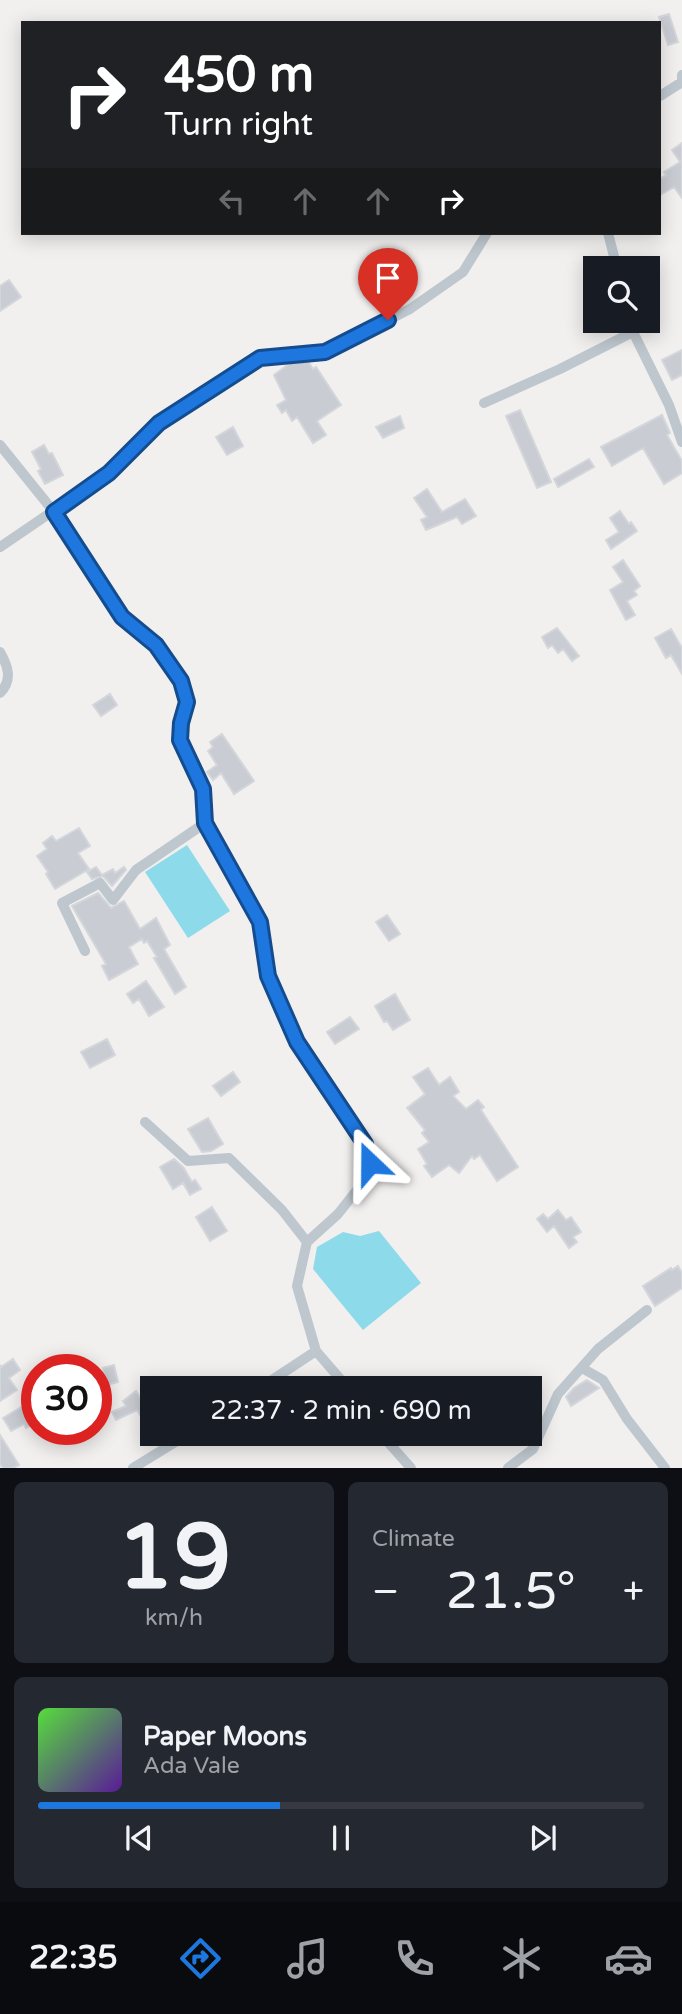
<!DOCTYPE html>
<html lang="en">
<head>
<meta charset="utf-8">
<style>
	body { margin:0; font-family:"Varela Round",sans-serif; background:#242831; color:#f1f3f6; height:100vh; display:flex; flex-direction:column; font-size:26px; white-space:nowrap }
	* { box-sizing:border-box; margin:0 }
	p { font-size:23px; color:#9ea1a6 }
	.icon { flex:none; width:38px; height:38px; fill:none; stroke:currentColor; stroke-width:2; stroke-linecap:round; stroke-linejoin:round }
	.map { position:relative; height:1468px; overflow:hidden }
	.details { display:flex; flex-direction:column; gap:14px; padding:14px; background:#0d0f14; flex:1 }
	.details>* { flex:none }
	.banner { position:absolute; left:21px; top:21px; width:640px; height:214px; border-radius:0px; box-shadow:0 4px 18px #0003; background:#202124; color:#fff; overflow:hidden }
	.controls { position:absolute; left:583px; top:256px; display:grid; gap:14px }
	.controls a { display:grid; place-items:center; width:77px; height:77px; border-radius:0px; background:#171b24; box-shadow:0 4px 18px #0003; font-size:35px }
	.speed { position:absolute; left:21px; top:1354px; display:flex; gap:14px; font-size:35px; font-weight:700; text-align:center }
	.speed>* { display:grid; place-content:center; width:91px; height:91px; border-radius:50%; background:#171b24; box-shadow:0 4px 18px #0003; line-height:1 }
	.speed .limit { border:10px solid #d22; background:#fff; color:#111 }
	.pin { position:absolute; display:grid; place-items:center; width:60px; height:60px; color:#fff; margin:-72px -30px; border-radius:50% 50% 50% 0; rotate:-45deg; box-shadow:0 0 7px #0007 }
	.pin .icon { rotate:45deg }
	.me { position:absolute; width:77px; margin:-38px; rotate:337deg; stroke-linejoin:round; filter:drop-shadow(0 0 5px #0008) }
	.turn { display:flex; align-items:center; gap:24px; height:147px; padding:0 28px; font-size:32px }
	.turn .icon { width:91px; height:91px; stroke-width:2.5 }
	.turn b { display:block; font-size:49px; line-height:60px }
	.lanes { display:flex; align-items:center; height:66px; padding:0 28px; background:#0003; justify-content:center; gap:35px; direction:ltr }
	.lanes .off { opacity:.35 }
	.big { font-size:52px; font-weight:600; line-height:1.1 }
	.details .widget { flex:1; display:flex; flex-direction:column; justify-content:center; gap:10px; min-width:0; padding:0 24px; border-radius:10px; background:#242831 }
	.details .dial { align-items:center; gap:0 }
	.dial b { font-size:91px; line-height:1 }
	.song { display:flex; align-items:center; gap:21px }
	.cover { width:84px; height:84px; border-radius:10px; background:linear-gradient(135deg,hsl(110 70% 55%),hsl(270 70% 35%)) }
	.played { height:7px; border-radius:4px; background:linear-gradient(90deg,#1d77de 40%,#363941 40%) }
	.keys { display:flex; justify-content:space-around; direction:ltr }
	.heat { display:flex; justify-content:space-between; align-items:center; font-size:38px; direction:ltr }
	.details .tiles { flex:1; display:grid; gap:14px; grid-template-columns:1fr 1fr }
	.widget:last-child { grid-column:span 2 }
	.trip { position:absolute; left:140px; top:1376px; width:402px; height:70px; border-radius:0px; background:#171b24; box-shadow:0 4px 18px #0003; font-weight:600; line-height:70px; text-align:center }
	.menu { display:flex; height:112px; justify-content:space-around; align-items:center; background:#090b0e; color:#9ea1a6 }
	.menu .icon { width:49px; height:49px }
	.menu .selected { color:#1d77de }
	.menu b { font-size:32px; color:#f1f3f6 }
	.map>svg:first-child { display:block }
	.water { fill:#8ddaea }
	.building { fill:#c9ccd2; stroke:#d3d6db; stroke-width:2 }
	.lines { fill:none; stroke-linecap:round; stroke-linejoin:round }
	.street { stroke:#bec7ce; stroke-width:10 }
	.route-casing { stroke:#134d90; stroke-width:18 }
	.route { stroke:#1d77de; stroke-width:12 }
</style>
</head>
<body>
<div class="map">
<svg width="682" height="1468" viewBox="0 0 682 1468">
	<rect width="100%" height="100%" fill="#f2efef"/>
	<path class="water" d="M 187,845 L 230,911 L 188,938 L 145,872 Z
		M 379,1231 L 421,1283 L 363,1330 L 313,1269 L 317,1247 L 343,1232 L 360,1236 Z"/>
	<path class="building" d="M 669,14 L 678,42 L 668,45 L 659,17 Z
		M 682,143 L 682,198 L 674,187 L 660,195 L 660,179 L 666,175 L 664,172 L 680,162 L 672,150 Z
		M 9,280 L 21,297 L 0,311 L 0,286 Z
		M 682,350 L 682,375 L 672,380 L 662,360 Z
		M 308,361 L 313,369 L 316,367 L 341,405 L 317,421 L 326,435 L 313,443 L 297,417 L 292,421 L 286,410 L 282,413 L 277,405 L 286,400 L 274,375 L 290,363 Z
		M 520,410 L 551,482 L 537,488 L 506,416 Z
		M 662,415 L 670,433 L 667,435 L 682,461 L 682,473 L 664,484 L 643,448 L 612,466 L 601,447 Z
		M 400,416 L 404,428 L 383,438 L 376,427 Z
		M 233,427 L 243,446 L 227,455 L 216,437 Z
		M 44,445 L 49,454 L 52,453 L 63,475 L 45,484 L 38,471 L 41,469 L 32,452 Z
		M 589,459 L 594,467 L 558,487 L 554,479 Z
		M 427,489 L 442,512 L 465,499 L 476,516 L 462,524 L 457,517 L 426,530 L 421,520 L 427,517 L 414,498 Z
		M 620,511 L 629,524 L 631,522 L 637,531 L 611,549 L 606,540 L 619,532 L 610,518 Z
		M 623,560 L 640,586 L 634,591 L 637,595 L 627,601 L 635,615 L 626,620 L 610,590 L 623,582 L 613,567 Z
		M 557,628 L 579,656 L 572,661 L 563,649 L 558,653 L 552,645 L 548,648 L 542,637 Z
		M 671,629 L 682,648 L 682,674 L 671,655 L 666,658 L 655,638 Z
		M 110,694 L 117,705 L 101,716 L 93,705 Z
		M 222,734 L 254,781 L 234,794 L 221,773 L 213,780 L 207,772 L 217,765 L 208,751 L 213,747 L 210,742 Z
		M 79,828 L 90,846 L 78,853 L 89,869 L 55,889 L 46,874 L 48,872 L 37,856 L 47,849 L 43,843 L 52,836 L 56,841 Z
		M 96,867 L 102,875 L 113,869 L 115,873 L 124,867 L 126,870 L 112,886 L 103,876 L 92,879 L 87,872 Z
		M 98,893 L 111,908 L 124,901 L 140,929 L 156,918 L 170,945 L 164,949 L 186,987 L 175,994 L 154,958 L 157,957 L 147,941 L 144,943 L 142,939 L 129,947 L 138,964 L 109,980 L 102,966 L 106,964 L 72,906 Z
		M 387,915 L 400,934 L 389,941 L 376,922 Z
		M 146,981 L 164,1007 L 149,1016 L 139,999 L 133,1003 L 127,994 Z
		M 395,994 L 410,1020 L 393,1030 L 387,1021 L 384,1022 L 375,1006 Z
		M 350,1017 L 359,1029 L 335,1044 L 327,1032 Z
		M 107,1039 L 115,1055 L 90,1068 L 81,1052 Z
		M 428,1068 L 439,1085 L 450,1077 L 459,1092 L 453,1096 L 466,1109 L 478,1100 L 484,1107 L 481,1110 L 518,1167 L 497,1181 L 480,1155 L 474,1159 L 472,1156 L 459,1173 L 449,1165 L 432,1177 L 424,1166 L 427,1164 L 418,1149 L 429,1142 L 422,1133 L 425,1130 L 407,1108 L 425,1094 L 413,1077 Z
		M 233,1072 L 240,1082 L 221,1096 L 213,1086 Z
		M 208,1118 L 223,1144 L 211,1151 L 202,1152 L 188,1129 Z
		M 174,1159 L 183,1167 L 192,1182 L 195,1180 L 201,1189 L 190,1195 L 183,1183 L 173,1189 L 160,1167 Z
		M 212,1207 L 227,1231 L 210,1241 L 196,1217 Z
		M 558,1210 L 566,1220 L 571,1217 L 581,1232 L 573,1237 L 577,1242 L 569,1248 L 554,1226 L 547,1232 L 537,1219 L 543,1214 L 548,1219 Z
		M 678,1266 L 682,1273 L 682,1288 L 655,1306 L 643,1286 L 671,1268 L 672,1270 Z
		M 13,1359 L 20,1370 L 9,1378 L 17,1390 L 0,1401 L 0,1365 L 1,1367 Z
		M 114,1365 L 118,1382 L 99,1387 L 96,1375 L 104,1373 L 103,1368 Z
		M 587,1380 L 599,1388 L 571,1406 L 566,1397 L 574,1388 Z
		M 136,1391 L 152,1417 L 144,1421 L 137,1410 L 116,1420 L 112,1412 L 126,1406 L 123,1401 Z
		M 23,1406 L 34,1423 L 26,1428 L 24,1424 L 11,1431 L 3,1418 Z
		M 0,1435 L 19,1465 L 13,1468 L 3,1468 L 0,1464 Z"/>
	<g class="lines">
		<path class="street" d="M 660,96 L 682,82 L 682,75
			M 608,233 L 617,268
			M 630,320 L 633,332 L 669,405 L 682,442
			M 484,403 L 560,369 L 633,332
			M 0,445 L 54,512 L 122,617 L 156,645 L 181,681 L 187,702 L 181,723 L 180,739 L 203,789 L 205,823 L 260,922 L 268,976 L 297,1042 L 365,1144 L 370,1163 L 368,1176 L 338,1214 L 307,1242 L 297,1286 L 316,1351 L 348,1388
			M 0,547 L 109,473 L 159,423 L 260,358 L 325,352 L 410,309 L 463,272 L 487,233
			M 0,652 C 8,666 13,680 0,693
			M 85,951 L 62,903 L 100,883 L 113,900 L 136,870 L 205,823
			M 145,1122 L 188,1161 L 229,1158 L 282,1210 L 307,1242
			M 582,1368 L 603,1380 L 627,1419 L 665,1468
			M 260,1388 L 316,1351
			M 380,1433 L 411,1468
			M 133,1468 L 190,1433
			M 508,1468 L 533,1449 L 558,1394 L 598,1349 L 647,1310"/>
	</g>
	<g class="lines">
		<defs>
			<path id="route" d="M 370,1163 L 365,1144 L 297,1042 L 268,976 L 260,922 L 205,823 L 203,789 L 180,740 L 181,723 L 187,702 L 181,681 L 156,645 L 122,617 L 54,512 L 109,473 L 159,423 L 260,358 L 325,352 L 388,320"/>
		</defs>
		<use href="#route" class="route-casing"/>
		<use href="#route" class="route"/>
	</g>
</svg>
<div class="controls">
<a><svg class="icon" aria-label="search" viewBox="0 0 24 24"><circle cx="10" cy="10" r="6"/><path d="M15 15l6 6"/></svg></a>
</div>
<div class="speed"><div class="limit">30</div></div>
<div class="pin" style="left:388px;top:320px;background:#d93025"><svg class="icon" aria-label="arrive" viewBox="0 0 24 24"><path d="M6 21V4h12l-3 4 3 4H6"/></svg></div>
<svg class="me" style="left:370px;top:1163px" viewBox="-20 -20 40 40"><path d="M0-17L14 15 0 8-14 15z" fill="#1d77de" stroke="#fff" stroke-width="4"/></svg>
<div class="trip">22:37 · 2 min · 690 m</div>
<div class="banner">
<div class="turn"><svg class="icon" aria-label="right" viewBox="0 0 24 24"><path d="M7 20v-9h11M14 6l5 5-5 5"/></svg><div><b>450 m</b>Turn right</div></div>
<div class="lanes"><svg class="icon off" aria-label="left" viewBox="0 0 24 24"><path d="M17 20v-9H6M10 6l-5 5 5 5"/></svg><svg class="icon off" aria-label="ahead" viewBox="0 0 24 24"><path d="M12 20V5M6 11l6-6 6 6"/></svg><svg class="icon off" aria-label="ahead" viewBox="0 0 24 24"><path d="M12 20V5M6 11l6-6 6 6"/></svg><svg class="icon" aria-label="right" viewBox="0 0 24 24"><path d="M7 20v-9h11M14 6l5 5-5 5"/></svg></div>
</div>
</div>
<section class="details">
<div class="tiles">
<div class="widget dial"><b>19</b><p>km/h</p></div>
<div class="widget"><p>Climate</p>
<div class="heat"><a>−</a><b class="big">21.5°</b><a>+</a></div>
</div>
<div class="widget">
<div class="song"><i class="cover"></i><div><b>Paper Moons</b><p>Ada Vale</p></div></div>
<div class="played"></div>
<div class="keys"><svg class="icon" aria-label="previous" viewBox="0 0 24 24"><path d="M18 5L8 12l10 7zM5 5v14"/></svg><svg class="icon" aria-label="pause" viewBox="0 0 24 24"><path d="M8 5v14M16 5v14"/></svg><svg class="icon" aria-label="next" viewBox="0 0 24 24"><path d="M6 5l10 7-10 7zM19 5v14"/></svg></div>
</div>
</div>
</section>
<nav class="menu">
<b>22:35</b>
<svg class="icon selected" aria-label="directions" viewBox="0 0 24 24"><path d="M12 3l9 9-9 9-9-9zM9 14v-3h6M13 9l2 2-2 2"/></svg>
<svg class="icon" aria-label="music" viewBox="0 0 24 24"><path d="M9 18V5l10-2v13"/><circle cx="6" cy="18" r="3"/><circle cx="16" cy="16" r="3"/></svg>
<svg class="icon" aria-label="phone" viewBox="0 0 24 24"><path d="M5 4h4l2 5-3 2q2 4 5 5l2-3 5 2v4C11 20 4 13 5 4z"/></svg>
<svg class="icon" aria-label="climate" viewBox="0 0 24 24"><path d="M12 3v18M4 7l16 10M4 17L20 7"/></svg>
<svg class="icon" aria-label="car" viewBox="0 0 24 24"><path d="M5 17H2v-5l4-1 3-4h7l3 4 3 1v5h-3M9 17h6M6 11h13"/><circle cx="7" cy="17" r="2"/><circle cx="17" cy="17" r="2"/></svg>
</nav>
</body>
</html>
